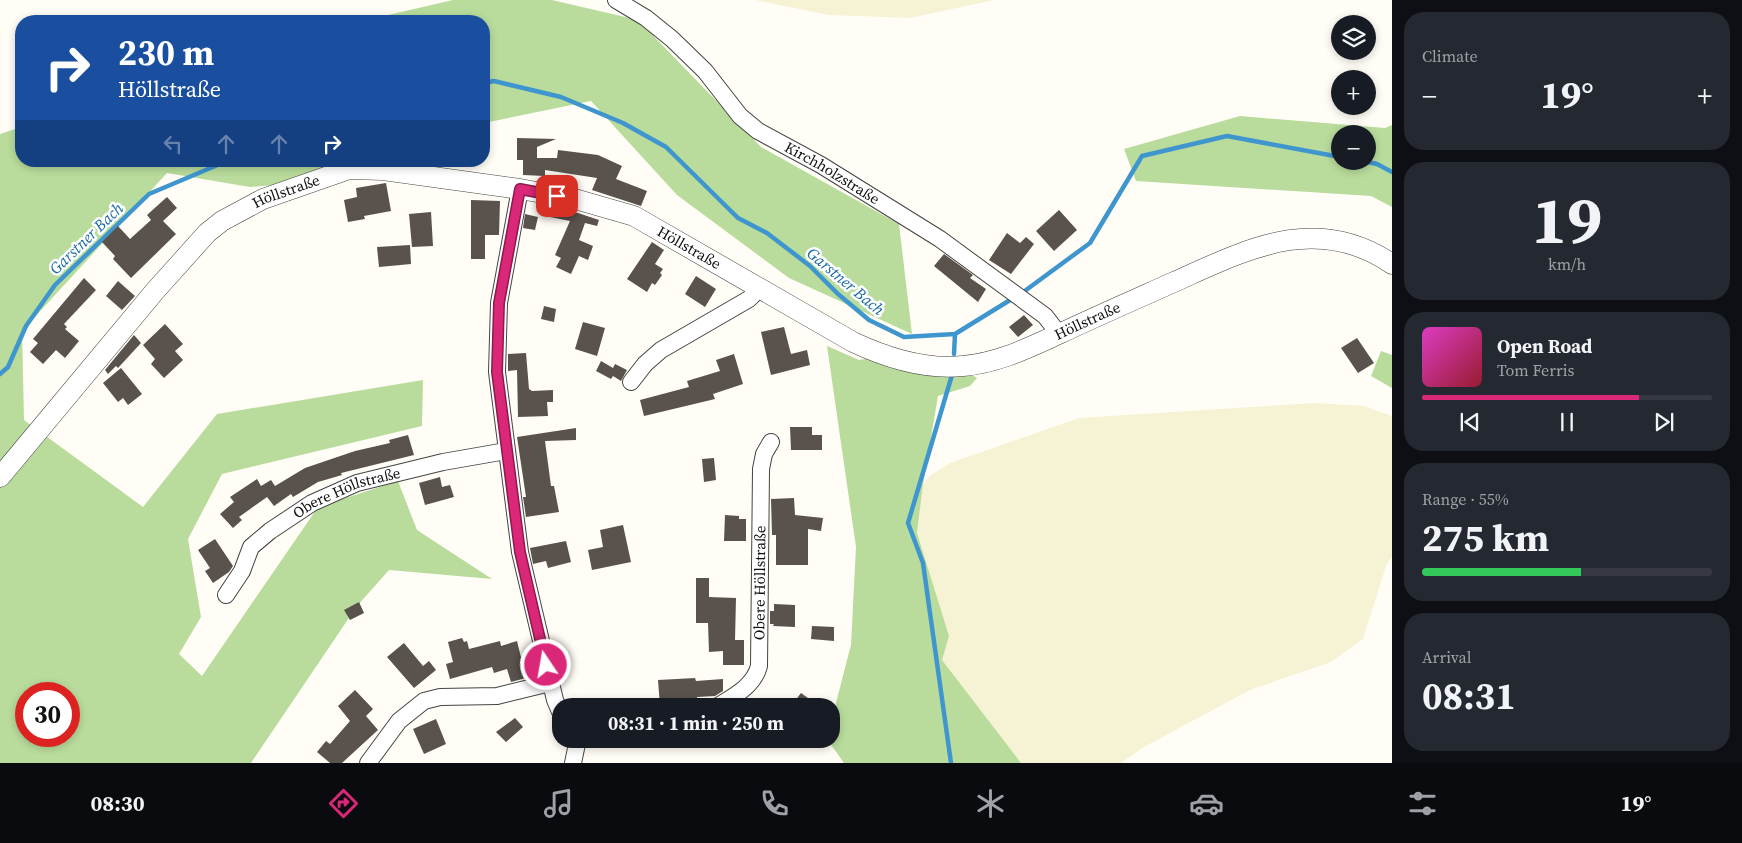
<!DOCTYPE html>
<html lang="en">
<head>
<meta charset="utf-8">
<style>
	body { margin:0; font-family:"Source Serif 4",serif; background:#242831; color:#f1f3f6; height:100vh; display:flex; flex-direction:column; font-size:19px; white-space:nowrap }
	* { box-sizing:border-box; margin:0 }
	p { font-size:16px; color:#9ea1a6 }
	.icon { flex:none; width:28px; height:28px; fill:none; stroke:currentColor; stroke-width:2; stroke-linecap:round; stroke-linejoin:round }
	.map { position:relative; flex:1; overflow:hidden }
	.details { display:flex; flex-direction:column; gap:12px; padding:12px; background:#0d0f14; width:350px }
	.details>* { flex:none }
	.banner { position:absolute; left:15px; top:15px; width:475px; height:152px; border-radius:20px; box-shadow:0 2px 8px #0003; background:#1a4fa0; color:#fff; overflow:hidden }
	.tools { position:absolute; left:1331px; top:15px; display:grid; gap:10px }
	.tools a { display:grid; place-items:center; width:45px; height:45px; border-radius:50%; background:#171b24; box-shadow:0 2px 8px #0003; font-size:25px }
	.speed { position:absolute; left:15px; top:682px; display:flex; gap:10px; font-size:25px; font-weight:700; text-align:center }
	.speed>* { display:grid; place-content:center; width:65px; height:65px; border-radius:50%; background:#171b24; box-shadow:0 2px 8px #0003; line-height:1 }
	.speed .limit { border:8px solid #d22; background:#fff; color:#111 }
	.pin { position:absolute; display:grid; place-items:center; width:42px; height:42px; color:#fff; margin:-21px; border-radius:10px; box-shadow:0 2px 8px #0006 }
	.me { position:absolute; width:55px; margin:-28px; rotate:348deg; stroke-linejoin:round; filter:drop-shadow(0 0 4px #0008) }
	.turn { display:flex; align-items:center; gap:18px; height:105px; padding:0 20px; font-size:22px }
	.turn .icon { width:65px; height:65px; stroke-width:2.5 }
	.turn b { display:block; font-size:35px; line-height:42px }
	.lanes { display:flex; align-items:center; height:48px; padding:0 20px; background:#0003; justify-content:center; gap:25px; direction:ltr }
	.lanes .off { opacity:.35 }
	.big { font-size:38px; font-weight:700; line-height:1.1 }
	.details .card { flex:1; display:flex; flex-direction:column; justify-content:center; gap:8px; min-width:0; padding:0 18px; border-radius:20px; background:#242831 }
	.details .dial { align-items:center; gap:0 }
	.dial b { font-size:65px; line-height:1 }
	.song { display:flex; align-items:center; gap:15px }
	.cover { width:60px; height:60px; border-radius:8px; background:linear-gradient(135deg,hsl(310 70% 55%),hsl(350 70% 35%)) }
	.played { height:5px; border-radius:2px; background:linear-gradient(90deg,#db2777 75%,#363941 75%) }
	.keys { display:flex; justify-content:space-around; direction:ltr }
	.heat { display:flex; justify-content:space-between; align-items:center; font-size:28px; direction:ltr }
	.charge { height:8px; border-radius:4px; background:linear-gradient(90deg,#34c759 55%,#363941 0) }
	.trip { position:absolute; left:552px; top:698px; width:288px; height:50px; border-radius:20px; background:#171b24; box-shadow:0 2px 8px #0003; font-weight:700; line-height:50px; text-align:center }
	.tab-bar { display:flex; height:80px; justify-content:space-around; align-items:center; background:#090b0e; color:#9ea1a6 }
	.tab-bar .icon { width:35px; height:35px }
	.tab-bar .on { color:#db2777 }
	.tab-bar b { font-size:22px; color:#f1f3f6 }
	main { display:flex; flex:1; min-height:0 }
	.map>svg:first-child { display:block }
	.farmland { fill:#f6f3d4 }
	.forest { fill:#b9dc9c; fill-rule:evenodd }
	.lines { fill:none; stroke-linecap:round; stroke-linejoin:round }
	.stream { stroke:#3f96cf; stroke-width:4.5 }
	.building { fill:#5a524d }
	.minor-casing { stroke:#444; stroke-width:18 }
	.tertiary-casing { stroke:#444; stroke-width:21 }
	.minor { stroke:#fff; stroke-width:16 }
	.tertiary { stroke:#fff; stroke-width:20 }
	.route-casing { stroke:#8e194d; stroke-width:12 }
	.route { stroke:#db2777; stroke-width:9 }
	.labels { text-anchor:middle; stroke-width:5; stroke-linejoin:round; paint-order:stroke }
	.street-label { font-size:15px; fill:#111; stroke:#fff }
	.water-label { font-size:16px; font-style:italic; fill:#1768a6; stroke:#fff }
</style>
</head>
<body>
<main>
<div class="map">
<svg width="1392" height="763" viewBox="0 0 1392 763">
	<rect width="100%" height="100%" fill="#fffdf5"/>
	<path class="farmland" d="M 755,0 L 994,0 L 910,18 L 829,15 Z
		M 1315,403 L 1364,406 L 1392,416 L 1392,556 L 1386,566 L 1363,639 L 1331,662 L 1250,690 L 1144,747 L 1121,763 L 1021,763 L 941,660 L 947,639 L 917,533 L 923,484 L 931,475 L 950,463 L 1079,418 Z"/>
	<path class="forest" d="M 453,0 L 552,0 L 638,20 L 761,147 L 899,224 L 912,334 L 789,278 L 677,195 L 591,101 L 484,123 L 484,21 L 362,21 Z
		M 1240,116 L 1385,128 L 1392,125 L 1392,207 L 1371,196 L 1136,181 L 1124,149 ZM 1340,134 L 1368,134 L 1368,161 L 1340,161 Z
		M 21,127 L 21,161 L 355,161 L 275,185 L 250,187 L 167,173 L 22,331 L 24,420 L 143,507 L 217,414 L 423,380 L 422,426 L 222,474 L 188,539 L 201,617 L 179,654 L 202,676 L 318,507 L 398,481 L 417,530 L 492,579 L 389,570 L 357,606 L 251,763 L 0,763 L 0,134 ZM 26,694 L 69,694 L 69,736 L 26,736 Z
		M 827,346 L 859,360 L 871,358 L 969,373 L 977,378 L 970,386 L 938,396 L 923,484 L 917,533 L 949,636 L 942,660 L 1021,763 L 844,763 L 827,739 L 831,739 L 831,722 L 851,645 L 856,547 Z
		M 1381,351 L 1392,355 L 1392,388 L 1371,376 Z"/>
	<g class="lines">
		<path class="stream" d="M 484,83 L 494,81 L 561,97 L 623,123 L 666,147 L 738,218 L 767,233 L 810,266 L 838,294 L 869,320 L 904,337 L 955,334 L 1015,297
			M 1363,161 L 1377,164 L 1392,172
			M 1022,293 L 1090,243 L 1142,156 L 1227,136 L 1340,157
			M 954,354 L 955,334
			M 0,374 L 8,367 L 26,326 L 55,285 L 149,194 L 227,161
			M 951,763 L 923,563 L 908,523 L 952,375"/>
	</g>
	<path class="building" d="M 517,138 L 556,139 L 537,147 L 537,158 L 557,158 L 558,150 L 598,155 L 622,166 L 616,179 L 647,191 L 641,206 L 592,190 L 597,178 L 545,170 L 545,176 L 523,175 L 523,160 L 517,160 Z
		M 386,183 L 391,211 L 364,216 L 365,219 L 348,222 L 344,200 L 357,197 L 356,188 Z
		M 167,197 L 177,208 L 163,221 L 176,234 L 131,278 L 113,259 L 115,256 L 102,242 L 118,226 L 130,239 L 151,220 L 147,215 Z
		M 471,200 L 500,201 L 499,235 L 485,235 L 485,259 L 471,259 Z
		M 542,205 L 572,211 L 599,220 L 597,226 L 585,223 L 579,240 L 593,246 L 588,260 L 579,256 L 571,274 L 556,267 L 561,258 L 555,255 L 570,221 L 540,215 Z
		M 1059,210 L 1077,230 L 1054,251 L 1036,231 Z
		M 431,212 L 433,246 L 412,247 L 409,214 Z
		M 525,214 L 538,217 L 535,230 L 523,228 Z
		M 1007,233 L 1020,243 L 1026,237 L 1034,244 L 1011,274 L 989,260 Z
		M 652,242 L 664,250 L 655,264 L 663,269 L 660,273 L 662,275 L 655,285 L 652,283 L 647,292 L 627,279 Z
		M 410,245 L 411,264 L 379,267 L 377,247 Z
		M 944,254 L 973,275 L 970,278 L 986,289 L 978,302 L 934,266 Z
		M 696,276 L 716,289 L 705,307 L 685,294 Z
		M 84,278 L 96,290 L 64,324 L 67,327 L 65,329 L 79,341 L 65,358 L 56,350 L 43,364 L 30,352 L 38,343 L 33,339 Z
		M 118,281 L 135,296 L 122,310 L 106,296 Z
		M 544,306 L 556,309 L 554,322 L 541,319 Z
		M 1024,315 L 1033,325 L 1018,337 L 1009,327 Z
		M 583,322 L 605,328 L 597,356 L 575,349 Z
		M 165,324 L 183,344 L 175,351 L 183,360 L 164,378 L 151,364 L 155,359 L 143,345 Z
		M 784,327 L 791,354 L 807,350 L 810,365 L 771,375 L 761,332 Z
		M 134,335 L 141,343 L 118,368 L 116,366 L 108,374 L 105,370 Z
		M 1357,338 L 1374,363 L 1358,373 L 1341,348 Z
		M 526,353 L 529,389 L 532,391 L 553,390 L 553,402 L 547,402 L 548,416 L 518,417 L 517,370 L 508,371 L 508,354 Z
		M 734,354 L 743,384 L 713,394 L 715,399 L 644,416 L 640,400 L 689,387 L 687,381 L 720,371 L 716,360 Z
		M 601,361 L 613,368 L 615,364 L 627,370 L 621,381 L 613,376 L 611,379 L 596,371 Z
		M 121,368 L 142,394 L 128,405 L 123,398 L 118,402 L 103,383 Z
		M 790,427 L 812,427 L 812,435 L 822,435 L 822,450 L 791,450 Z
		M 576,428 L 576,440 L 545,441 L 551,486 L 554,486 L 559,512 L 526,517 L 523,497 L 526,497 L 517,437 Z
		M 408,435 L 414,455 L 341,473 L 342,475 L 318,482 L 293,497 L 291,494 L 274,506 L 267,497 L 239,517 L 242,520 L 233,528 L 220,514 L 234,502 L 230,497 L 257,479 L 261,486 L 271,480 L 275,486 L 305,468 L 355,451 L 390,443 L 389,440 Z
		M 714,458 L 716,480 L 704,482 L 702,459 Z
		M 440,477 L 442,487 L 450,485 L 454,497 L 425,505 L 419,483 Z
		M 794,498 L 795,515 L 823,518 L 821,531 L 808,529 L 808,565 L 776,565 L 776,535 L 772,535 L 771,499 Z
		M 725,515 L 739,516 L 739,519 L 746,519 L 746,541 L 724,541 Z
		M 623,525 L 631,562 L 592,570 L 588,550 L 603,547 L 600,530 Z
		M 215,539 L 233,566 L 229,572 L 213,583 L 205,571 L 210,568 L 198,550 Z
		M 566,541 L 571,562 L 548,568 L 546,561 L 533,564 L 530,548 Z
		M 696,578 L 709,578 L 709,597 L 736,598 L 735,640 L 744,640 L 744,665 L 723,665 L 723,651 L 709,652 L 708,623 L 696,623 Z
		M 359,602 L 364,613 L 350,620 L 344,610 Z
		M 774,604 L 795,605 L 795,627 L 773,626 L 774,624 L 770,624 L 770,611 L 774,611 Z
		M 812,626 L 834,627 L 834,641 L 811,639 Z
		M 462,638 L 464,642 L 467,641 L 469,649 L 500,641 L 501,646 L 517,641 L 526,678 L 511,682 L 507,669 L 494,673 L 492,667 L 450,679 L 446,664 L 453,662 L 448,642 Z
		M 404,643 L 423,666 L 429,661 L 436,670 L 414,688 L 387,657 Z
		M 695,678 L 696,681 L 723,679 L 723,691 L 715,696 L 697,697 L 697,706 L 660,706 L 658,680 Z
		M 355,690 L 373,709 L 366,716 L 378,730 L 342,763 L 330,763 L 317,752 L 326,741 L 330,744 L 350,721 L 338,706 Z
		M 801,693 L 819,706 L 791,706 Z
		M 515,718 L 523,727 L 506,742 L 496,732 Z
		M 436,719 L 446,744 L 424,754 L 413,729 Z"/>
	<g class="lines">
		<defs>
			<g id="minor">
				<path id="s1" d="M 616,0 L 646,18 L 672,39 L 705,71 L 740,116 L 758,131 L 821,165 L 940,239 L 1045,316 L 1059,334"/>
				<path d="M 520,189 L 499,303 L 497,372 L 520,552 L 555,700 L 561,714"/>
				<path d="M 631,382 L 645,364 L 661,350 L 749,299 L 760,288"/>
				<path id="s2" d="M 226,595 L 242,571 L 251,547 L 270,531 L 312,503 L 357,483 L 443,462 L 506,451"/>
				<path id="s3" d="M 718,706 C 734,696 754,686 759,666 L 761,469 L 764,454 L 771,442"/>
				<path d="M 368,763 L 399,721 L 424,701 L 440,697 L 497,696 L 550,683"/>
				<path d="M 573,763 L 578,739"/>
			</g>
			<g id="tertiary">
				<path id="s4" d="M 0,477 L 155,291 L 207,233 L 222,221 L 263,199 L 349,169 L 383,170 L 520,189 L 575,199 L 634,216 L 853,342 C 887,358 925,370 963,366 C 998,363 1028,348 1059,334 C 1097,316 1136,299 1174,282 C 1246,250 1316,212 1392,264"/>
			</g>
		</defs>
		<use href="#minor" class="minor-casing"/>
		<use href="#tertiary" class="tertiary-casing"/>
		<use href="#minor" class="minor"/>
		<use href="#tertiary" class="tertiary"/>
	</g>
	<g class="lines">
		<defs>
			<path id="route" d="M 546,665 L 520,552 L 497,372 L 499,303 L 520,189 L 557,196"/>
		</defs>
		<use href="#route" class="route-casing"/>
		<use href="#route" class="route"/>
	</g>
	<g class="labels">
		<g class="street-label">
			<text dy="5" stroke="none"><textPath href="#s1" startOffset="280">Kirchholzstraße</textPath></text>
			<text dy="5" stroke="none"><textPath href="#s4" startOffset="410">Höllstraße</textPath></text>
			<text dy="5" stroke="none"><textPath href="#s4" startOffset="830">Höllstraße</textPath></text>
			<text dy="5" stroke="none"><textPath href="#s4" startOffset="1266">Höllstraße</textPath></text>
			<text dy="5" stroke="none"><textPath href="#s2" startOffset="166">Obere Höllstraße</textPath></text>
			<text dy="5" stroke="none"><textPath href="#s3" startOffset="142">Obere Höllstraße</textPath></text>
		</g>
		<g class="water-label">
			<text transform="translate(86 238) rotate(-44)" y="6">Garstner Bach</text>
			<text transform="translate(846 281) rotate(40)" y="6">Garstner Bach</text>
		</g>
	</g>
</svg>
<div class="tools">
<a><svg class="icon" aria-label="layers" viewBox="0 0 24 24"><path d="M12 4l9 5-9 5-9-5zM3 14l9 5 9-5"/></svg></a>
<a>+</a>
<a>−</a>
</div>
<div class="speed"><div class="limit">30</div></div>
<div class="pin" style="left:557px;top:196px;background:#d93025"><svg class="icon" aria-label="arrive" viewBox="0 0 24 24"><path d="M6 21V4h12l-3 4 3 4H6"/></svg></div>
<svg class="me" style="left:546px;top:665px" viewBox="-20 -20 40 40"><circle r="17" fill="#db2777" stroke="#fff" stroke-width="3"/><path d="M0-11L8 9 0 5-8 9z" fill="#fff"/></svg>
<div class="trip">08:31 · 1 min · 250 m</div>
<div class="banner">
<div class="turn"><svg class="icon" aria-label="right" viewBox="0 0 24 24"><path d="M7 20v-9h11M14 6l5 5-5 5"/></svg><div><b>230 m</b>Höllstraße</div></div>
<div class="lanes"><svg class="icon off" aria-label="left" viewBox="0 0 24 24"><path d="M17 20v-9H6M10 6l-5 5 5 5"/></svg><svg class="icon off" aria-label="ahead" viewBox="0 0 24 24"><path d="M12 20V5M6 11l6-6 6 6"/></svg><svg class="icon off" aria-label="ahead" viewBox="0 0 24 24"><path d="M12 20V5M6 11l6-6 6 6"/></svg><svg class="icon" aria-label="right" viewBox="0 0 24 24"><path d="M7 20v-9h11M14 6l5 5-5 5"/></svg></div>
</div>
</div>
<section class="details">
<div class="card"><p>Climate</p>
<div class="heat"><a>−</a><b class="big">19°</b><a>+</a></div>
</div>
<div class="card dial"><b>19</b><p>km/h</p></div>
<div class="card">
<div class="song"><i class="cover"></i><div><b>Open Road</b><p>Tom Ferris</p></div></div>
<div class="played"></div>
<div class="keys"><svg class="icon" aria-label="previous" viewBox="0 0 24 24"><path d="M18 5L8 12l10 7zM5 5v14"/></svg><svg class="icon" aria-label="pause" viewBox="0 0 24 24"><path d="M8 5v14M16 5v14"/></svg><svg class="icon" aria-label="next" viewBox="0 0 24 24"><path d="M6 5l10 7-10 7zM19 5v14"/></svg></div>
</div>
<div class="card"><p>Range · 55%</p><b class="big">275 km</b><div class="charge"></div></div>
<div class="card"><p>Arrival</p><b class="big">08:31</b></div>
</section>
</main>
<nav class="tab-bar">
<b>08:30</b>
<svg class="icon on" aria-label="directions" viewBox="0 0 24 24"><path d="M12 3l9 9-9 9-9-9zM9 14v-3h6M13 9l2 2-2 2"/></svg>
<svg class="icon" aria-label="music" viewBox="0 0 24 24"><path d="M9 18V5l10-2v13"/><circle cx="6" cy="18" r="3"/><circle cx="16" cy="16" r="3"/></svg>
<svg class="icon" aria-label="phone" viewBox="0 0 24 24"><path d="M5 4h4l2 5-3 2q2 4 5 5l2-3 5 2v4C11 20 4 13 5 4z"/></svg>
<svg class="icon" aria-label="climate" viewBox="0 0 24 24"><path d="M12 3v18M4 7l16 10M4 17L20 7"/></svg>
<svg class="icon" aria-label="car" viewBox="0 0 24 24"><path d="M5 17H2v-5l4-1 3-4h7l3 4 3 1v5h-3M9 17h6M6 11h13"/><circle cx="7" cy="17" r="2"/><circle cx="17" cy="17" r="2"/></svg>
<svg class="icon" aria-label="filters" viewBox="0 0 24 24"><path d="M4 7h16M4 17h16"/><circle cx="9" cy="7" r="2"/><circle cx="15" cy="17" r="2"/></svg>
<b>19°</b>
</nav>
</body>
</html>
